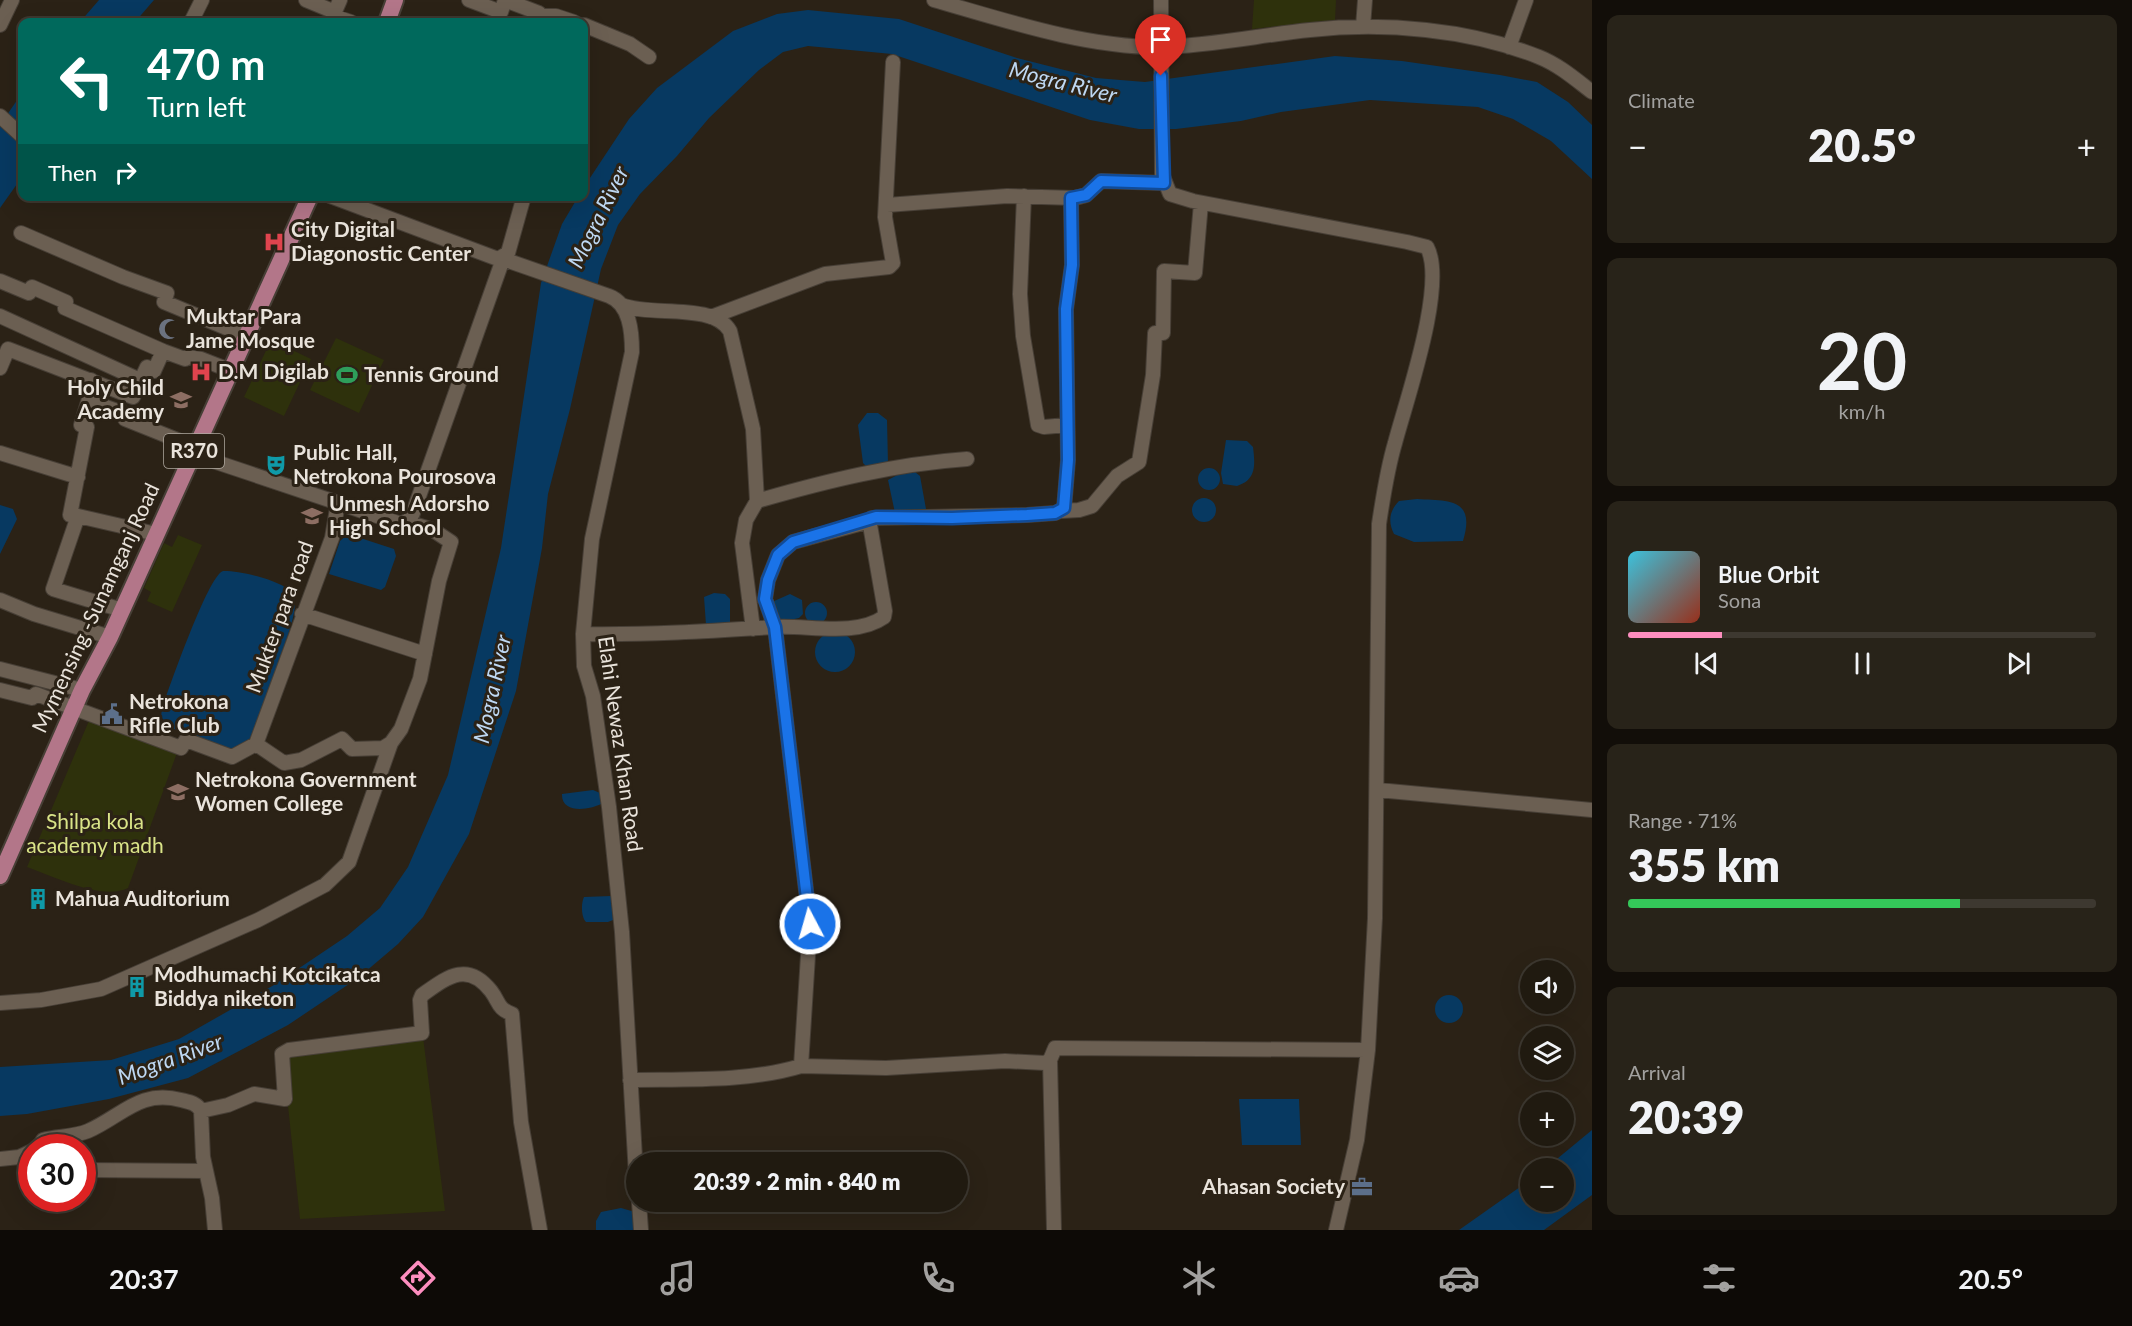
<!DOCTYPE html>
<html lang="en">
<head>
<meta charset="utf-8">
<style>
	body { margin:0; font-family:Lato,sans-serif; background:#282319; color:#f1f3f6; height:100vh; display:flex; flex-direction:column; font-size:22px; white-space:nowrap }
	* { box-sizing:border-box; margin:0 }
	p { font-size:20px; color:#a2a19f }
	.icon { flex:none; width:33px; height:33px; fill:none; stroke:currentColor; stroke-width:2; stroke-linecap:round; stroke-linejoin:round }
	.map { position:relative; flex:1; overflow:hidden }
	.sheet { display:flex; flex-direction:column; gap:15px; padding:15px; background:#120e09; width:540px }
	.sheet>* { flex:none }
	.guide { position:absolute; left:18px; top:18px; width:570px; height:183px; border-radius:12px; box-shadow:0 6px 24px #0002,0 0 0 2px #3d3830; background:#00695c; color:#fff; overflow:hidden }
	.tools { position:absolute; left:1520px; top:960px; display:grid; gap:12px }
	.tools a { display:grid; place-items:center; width:54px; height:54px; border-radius:50%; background:#201a10; box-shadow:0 6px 24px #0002,0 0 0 2px #3d3830; font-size:30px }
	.speed { position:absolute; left:18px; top:1134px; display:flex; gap:12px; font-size:30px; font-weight:700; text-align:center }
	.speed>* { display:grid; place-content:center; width:78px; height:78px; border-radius:50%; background:#201a10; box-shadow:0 6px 24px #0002,0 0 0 2px #3d3830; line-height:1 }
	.speed .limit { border:9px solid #d22; background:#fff; color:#111 }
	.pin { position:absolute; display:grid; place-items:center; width:51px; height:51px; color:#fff; margin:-62px -26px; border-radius:50% 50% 50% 0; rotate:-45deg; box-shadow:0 0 6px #0007 }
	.pin .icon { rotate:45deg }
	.me { position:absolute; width:66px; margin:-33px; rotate:354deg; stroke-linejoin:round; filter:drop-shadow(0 0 4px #0008) }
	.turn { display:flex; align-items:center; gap:21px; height:126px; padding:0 30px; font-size:27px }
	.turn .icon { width:78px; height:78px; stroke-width:2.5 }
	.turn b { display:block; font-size:42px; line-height:51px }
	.then { display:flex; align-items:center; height:57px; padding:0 30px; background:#0003; gap:12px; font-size:22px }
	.big { font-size:45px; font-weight:800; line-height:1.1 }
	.sheet .widget { flex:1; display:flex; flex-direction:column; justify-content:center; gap:9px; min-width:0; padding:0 21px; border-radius:12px; background:#282319 }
	.sheet .dial { align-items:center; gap:0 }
	.dial b { font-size:78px; line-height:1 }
	.song { display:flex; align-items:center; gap:18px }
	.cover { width:72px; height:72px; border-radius:9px; background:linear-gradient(135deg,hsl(190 70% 55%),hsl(10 70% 35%)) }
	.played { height:6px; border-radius:3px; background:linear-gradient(90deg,#fd8ebf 20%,#3d3830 20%) }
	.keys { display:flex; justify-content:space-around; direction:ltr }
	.heat { display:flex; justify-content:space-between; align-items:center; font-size:33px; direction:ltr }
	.charge { height:9px; border-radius:4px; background:linear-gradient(90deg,#34c759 71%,#3d3830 0) }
	.trip { position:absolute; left:626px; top:1152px; width:342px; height:60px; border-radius:30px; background:#201a10; box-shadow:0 6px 24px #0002,0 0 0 2px #3d3830; font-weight:800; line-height:60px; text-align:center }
	.tabs { display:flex; height:96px; justify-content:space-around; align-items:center; background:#0d0a06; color:#a2a19f }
	.tabs .icon { width:42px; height:42px }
	.tabs .selected { color:#fd8ebf }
	.tabs b { font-size:27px; color:#f1f3f6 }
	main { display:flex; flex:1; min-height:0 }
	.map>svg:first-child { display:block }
	.green { fill:#2e310c }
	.water { fill:#073961 }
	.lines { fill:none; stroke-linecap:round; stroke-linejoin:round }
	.minor-casing { stroke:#473f36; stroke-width:16 }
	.major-casing { stroke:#473f36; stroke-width:20 }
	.minor { stroke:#6b5f52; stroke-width:14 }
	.major { stroke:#b37689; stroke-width:16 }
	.route-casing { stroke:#114b97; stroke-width:15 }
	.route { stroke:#1a73e8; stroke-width:10 }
	.labels { text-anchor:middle; stroke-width:6; stroke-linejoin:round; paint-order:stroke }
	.shield { fill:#2b2216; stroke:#b0a9a0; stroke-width:1.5 }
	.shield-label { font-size:20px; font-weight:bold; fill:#e9e3db }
	.poi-label { font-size:21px; font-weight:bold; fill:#e9e3db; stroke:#2b2216; text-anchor:start }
	.street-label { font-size:21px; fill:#e9e3db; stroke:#2b2216 }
	.park-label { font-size:21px; fill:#dae488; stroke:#2b2216 }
	.water-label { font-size:22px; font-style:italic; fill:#bed8f3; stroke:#2b2216 }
</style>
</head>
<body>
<main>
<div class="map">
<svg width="1592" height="1230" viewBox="0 0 1592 1230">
	<rect width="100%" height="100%" fill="#2b2216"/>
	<path class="green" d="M 1254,0 L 1336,0 L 1335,20 L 1252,29 Z
		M 336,338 L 384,360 L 359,413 L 310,390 Z
		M 271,340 L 311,359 L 284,416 L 244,397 Z
		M 178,535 L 202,545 L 172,612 L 147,601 L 151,592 L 144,588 L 164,543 L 172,547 Z
		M 91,716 L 178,750 L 128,888 C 102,901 53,876 27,867 Z
		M 423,1037 L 445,1211 L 300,1219 L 284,1068 L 290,1051 Z"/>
	<path class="water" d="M 99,0 L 154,0 L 135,22 L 80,22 Z
		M 808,10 L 899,19 L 1017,58 L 1096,78 L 1145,82 L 1335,56 L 1402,61 L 1500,75 L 1537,82 L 1568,102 L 1592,125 L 1592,179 L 1551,141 L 1513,119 L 1478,107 L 1370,100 L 1281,112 L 1241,121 L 1176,129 L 1139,129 L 1090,120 L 892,54 L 808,46 L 783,52 L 759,70 L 709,118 L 677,156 L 640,194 L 618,225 L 601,269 L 570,409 L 548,494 L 542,548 L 516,691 L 469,834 L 423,917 L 398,944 L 358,978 L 288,1025 L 188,1078 L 109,1099 L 27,1114 L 0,1116 L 0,1067 L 111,1060 L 179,1039 L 274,985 L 347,936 L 380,908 L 408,867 L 448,775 L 501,548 L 541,283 L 562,224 L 578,197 L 584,196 L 584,187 L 629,119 L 657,88 L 733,31 L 777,14 Z
		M 22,93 L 22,177 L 0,208 L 0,125 Z
		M 867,413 L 878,413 L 887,420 L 888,464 L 867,467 L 863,463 L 858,425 Z
		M 1226,440 L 1247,441 L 1253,447 C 1255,464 1257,480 1237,486 L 1223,484 L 1221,473 Z
		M1198 479a11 11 0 1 1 22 0a11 11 0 1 1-22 0Z
		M 915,472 L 920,476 L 926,509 L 924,512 L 895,513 L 888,480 L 901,473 Z
		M1192 510a12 12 0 1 1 24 0a12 12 0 1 1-24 0Z
		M 1417,499 C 1449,501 1476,498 1463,541 L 1414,542 L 1394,534 C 1388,522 1389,511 1399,501 Z
		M 0,505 L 13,509 L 17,519 L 0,554 Z
		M 348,534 L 394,549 L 396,556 L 385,587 L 381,590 L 329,574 L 340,541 Z
		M 223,571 C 237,570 289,581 294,596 C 299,611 283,648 278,663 C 264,704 259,774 199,743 C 186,736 171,729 161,717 L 162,708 C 170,686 208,576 223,571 Z
		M 714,593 L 725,594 L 730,599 L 730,625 L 706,625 L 704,597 Z
		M 790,594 L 802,600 L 803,614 L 799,618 L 780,622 L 772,602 Z
		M805 613a11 11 0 1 1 22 0a11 11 0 1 1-22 0Z
		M815 652a20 20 0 1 1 40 0a20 20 0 1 1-40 0Z
		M 593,790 L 600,793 L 601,804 C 589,810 561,814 562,794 Z
		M 611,896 L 613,920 L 608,922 L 586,922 C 581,917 581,903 584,897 Z
		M1435 1009a14 14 0 1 1 28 0a14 14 0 1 1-28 0Z
		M 1239,1099 L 1299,1099 L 1301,1145 L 1242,1145 Z
		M 1592,1130 L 1592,1195 L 1544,1230 L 1459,1230 L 1530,1180 L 1530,1202 L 1563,1202 L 1563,1168 L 1546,1168 Z
		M 621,1208 L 635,1212 L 636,1230 L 596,1230 L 596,1221 L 601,1212 Z"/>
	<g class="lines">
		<defs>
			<path id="minor" d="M 306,0 L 335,12
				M 340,0 L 333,16 L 351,22
				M 469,0 L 501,12 L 505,0
				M 505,0 L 539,13
				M 934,0 C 1004,20 1087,48 1161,47 C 1210,46 1261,35 1310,30 C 1384,22 1469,29 1539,57 C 1559,65 1575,79 1592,92
				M 1161,0 L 1162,174 L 1170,194 L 1193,201 L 1407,242 L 1427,247 C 1447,284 1406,401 1395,443 C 1387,470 1383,497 1379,524 L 1375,918 L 1368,1050 L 1357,1140 L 1336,1230
				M 539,16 L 556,16 L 574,22
				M 191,22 L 202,0
				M 0,25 L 12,0
				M 584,25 L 630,44 L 649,57
				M 1363,27 L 1365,0
				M 1509,47 L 1526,0
				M 0,116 L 22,136
				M 330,196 L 498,259 L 508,253 L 524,196
				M 1024,196 L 1020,294 L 1023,336 L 1037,419 L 1038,425 L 1044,427 L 1067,425
				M 887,205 L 1007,196 L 1075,198 L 1086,195 L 1101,181 L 1164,183
				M 21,233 L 123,277 L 167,293 L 164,302 L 246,336
				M 0,281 L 29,293 L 32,287 L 66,302 L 65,308 L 163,351
				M 622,305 C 650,317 713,302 730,331 L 753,429 L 757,501 L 746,520 L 742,543 L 753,629
				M 0,316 L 140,380
				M 711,317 L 825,274 L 889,267 L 893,263 L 885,217 L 893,62
				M 0,368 L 8,349 L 133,397 L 147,367 L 154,371 L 163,351 L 185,359 L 187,357 L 201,359 L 229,370
				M 91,380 L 92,389 L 81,425 L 87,427 L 70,515 L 78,516 L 53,589 L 122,610
				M 89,401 L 126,414 L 125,419 L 195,447
				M 0,453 L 78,477
				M 192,454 L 401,524 L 409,520 L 413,513 L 503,259 L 609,296 C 630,304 632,332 632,352 L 592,539 L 583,634 L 584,666 L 593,696 L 609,807 L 622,932 L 636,1175
				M 757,501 C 826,481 895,464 967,459
				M 1061,511 L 1079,510 L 1092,506 L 1117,476 L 1139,462 L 1153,375 L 1155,333 L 1163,333 L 1164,271 L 1195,273 L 1201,203
				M 78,516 L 156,534
				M 870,521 L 793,542 L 778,555 L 768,580 L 765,599 L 775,627 L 810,924 L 801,1066 L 886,1068 L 1005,1061 L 1045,1063 L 1050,1060 L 1055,1048 L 1368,1050
				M 0,600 L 34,614 L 110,637
				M 302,614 L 425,654
				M 583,634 C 648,635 711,631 776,627 C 808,625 856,637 884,617 L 885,611 L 870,525 L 872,518 L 1027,515 L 1055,513 L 1064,509 L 1068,460 L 1066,309 L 1072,265 L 1071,198
				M 0,669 L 82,690
				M 0,690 L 32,698 L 36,694 L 181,748 L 186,740 L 232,757 L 256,744 L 284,763 L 301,760 L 342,739 L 352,749 L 383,748 L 391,743 L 401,729 L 420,679 L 439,581 L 451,542 L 433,530 L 407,522
				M 256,744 L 332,538 L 338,503
				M 1378,790 L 1592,810
				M 0,1003 L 41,1000 L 101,989 L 258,920 L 325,885 L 349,862 L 391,743
				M 1050,1060 L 1054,1230
				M 630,1080 C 686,1079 748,1082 801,1066
				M 201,1111 L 228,1105 L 254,1094 L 285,1099 L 282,1054 L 289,1050 L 422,1033 L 420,1000 L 422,995 C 446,978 467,960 491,991 C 500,1003 497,1008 512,1014 L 521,1122 L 540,1230
				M 38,1148 L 43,1140 C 57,1136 74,1137 88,1131 C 122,1116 140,1089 181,1100 C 189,1102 197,1103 201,1111 L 203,1157 L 212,1198 L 215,1230
				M 0,1159 L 19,1157 L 32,1151
				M 83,1170 L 206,1171
				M 639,1202 L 641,1230"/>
			<path id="major" d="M 387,22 L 395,0
				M 0,876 L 82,690 L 110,637 L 310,196"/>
		</defs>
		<use href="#minor" class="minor-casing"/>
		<use href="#major" class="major-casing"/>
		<use href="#minor" class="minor"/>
		<use href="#major" class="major"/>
	</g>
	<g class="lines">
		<defs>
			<path id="route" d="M 810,924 L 775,627 L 765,599 L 768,580 L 778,555 L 793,542 L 876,517 L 952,518 L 1027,515 L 1055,513 L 1064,508 L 1068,460 L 1066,309 L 1072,265 L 1071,198 L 1086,195 L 1101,181 L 1164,183 L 1161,76"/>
		</defs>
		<use href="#route" class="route-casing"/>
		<use href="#route" class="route"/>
	</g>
	<defs>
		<symbol id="hospital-bare" viewBox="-9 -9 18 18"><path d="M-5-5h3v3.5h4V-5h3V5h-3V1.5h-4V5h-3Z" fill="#e0444e" stroke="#2b2216" stroke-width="2.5" paint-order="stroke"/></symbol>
		<symbol id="mosque-bare" viewBox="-9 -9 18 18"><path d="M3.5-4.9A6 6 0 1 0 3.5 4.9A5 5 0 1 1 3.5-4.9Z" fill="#6b7280" stroke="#2b2216" stroke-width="2.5" paint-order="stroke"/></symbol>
		<symbol id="stadium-bare" viewBox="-9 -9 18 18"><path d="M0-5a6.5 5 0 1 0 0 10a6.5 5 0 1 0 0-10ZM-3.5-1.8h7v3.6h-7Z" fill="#2e9e5b" stroke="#2b2216" stroke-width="2.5" paint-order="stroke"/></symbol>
		<symbol id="school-bare" viewBox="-9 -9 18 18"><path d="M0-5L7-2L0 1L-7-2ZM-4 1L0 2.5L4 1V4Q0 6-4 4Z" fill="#8d6e63" stroke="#2b2216" stroke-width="2.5" paint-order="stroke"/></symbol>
		<symbol id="theatre-bare" viewBox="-9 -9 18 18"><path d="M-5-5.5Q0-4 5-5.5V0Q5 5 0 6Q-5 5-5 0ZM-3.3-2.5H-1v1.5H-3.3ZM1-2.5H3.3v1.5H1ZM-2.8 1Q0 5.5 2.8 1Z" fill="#0f9aa8" stroke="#2b2216" stroke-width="2.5" paint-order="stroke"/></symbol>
		<symbol id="civic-bare" viewBox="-9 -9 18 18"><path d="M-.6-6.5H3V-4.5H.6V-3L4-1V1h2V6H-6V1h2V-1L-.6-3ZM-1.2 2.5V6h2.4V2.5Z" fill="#5c6f8a" stroke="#2b2216" stroke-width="2.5" paint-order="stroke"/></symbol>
		<symbol id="university-bare" viewBox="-9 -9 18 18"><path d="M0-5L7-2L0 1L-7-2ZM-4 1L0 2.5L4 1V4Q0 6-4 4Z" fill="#8d6e63" stroke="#2b2216" stroke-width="2.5" paint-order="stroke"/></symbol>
		<symbol id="building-bare" viewBox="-9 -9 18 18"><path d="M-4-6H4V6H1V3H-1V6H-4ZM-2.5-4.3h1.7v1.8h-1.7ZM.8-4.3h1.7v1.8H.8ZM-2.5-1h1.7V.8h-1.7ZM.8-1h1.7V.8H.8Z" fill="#0f9aa8" stroke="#2b2216" stroke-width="2.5" paint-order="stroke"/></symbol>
		<symbol id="office-bare" viewBox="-9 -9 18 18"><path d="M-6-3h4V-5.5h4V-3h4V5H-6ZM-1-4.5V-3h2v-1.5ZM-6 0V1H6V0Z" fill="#5c6f8a" stroke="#2b2216" stroke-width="2.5" paint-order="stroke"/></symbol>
	</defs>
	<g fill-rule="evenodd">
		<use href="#hospital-bare" x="259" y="227" width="30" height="30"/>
		<use href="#mosque-bare" x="154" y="314" width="30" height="30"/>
		<use href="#hospital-bare" x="186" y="357" width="30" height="30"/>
		<use href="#stadium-bare" x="332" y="360" width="30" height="30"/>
		<use href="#school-bare" x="166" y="385" width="30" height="30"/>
		<use href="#theatre-bare" x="261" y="450" width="30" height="30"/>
		<use href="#school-bare" x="297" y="501" width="30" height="30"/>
		<use href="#civic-bare" x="97" y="699" width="30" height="30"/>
		<use href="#university-bare" x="163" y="777" width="30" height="30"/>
		<use href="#building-bare" x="23" y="884" width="30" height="30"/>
		<use href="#building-bare" x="122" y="972" width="30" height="30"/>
		<use href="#office-bare" x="1347" y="1172" width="30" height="30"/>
	</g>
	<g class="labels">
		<rect class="shield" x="164" y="434" width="60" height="34" rx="4.5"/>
		<g class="shield-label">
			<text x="194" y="458">R370</text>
		</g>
		<g class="poi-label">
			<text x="291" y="237">City Digital<tspan x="291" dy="24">Diagonostic Center</tspan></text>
			<text x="186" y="324">Muktar Para<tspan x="186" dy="24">Jame Mosque</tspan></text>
			<text x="218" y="379">D.M Digilab</text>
			<text x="364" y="382">Tennis Ground</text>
			<text x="164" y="395" text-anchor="end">Holy Child<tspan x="164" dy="24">Academy</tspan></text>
			<text x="293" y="460">Public Hall,<tspan x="293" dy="24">Netrokona Pourosova</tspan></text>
			<text x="329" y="511">Unmesh Adorsho<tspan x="329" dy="24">High School</tspan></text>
			<text x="129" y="709">Netrokona<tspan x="129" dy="24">Rifle Club</tspan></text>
			<text x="195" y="787">Netrokona Government<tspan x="195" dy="24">Women College</tspan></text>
			<text x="55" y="906">Mahua Auditorium</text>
			<text x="154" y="982">Modhumachi Kotcikatca<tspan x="154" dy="24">Biddya niketon</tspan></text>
			<text x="1345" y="1194" text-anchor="end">Ahasan Society</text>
		</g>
		<g class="street-label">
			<text transform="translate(96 608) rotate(-65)" y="7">Mymensing -Sunamganj Road</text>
			<text transform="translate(280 617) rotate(-70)" y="7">Mukter para road</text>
			<text transform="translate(620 744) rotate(82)" y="7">Elahi Newaz Khan Road</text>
		</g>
		<g class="park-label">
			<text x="95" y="829">Shilpa kola<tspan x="95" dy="24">academy madh</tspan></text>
		</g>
		<g class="water-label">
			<text transform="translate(1063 82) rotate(14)" y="8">Mogra River</text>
			<text transform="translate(598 217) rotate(-64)" y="8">Mogra River</text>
			<text transform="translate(492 689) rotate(-78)" y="8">Mogra River</text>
			<text transform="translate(170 1059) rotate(-20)" y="8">Mogra River</text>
		</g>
	</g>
</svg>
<div class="tools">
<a><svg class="icon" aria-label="sound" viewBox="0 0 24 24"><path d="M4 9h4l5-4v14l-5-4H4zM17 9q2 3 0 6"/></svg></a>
<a><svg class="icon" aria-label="layers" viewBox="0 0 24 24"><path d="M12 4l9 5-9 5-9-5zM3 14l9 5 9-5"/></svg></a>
<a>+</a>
<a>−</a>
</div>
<div class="speed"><div class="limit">30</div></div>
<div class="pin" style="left:1161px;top:76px;background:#d93025"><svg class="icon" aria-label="arrive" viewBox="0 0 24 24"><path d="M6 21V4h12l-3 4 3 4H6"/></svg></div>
<svg class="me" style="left:810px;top:924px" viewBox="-20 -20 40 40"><circle r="17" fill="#1a73e8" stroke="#fff" stroke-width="3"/><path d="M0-11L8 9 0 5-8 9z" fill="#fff"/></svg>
<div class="trip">20:39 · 2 min · 840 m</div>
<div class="guide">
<div class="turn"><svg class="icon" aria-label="left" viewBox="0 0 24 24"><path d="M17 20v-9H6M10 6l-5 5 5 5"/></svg><div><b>470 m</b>Turn left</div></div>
<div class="then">Then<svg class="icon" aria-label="right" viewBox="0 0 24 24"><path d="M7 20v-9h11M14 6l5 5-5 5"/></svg></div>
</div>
</div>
<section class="sheet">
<div class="widget"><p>Climate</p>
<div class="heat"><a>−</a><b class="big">20.5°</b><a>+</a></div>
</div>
<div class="widget dial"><b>20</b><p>km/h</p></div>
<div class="widget">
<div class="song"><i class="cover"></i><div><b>Blue Orbit</b><p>Sona</p></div></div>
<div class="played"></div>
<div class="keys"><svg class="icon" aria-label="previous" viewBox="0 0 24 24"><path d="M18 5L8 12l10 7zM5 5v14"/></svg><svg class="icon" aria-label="pause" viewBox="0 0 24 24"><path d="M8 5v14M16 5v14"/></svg><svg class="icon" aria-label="next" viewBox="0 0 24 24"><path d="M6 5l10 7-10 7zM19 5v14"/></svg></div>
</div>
<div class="widget"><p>Range · 71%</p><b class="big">355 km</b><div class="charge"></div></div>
<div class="widget"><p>Arrival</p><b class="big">20:39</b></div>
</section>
</main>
<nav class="tabs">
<b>20:37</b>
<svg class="icon selected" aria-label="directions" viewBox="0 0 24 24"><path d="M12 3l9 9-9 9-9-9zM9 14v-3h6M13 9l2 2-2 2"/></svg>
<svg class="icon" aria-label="music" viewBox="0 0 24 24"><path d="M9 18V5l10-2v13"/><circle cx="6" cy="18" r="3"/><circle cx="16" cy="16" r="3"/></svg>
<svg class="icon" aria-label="phone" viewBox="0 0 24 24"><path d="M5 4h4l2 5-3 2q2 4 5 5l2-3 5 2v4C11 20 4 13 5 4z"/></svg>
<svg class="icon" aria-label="climate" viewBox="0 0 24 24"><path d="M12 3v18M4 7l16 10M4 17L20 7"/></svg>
<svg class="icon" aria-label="car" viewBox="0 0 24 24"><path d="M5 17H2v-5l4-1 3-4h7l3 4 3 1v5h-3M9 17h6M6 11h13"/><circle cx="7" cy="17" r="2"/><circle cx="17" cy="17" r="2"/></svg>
<svg class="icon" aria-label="filters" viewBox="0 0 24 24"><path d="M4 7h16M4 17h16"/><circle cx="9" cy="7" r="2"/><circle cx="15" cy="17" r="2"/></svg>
<b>20.5°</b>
</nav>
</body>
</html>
